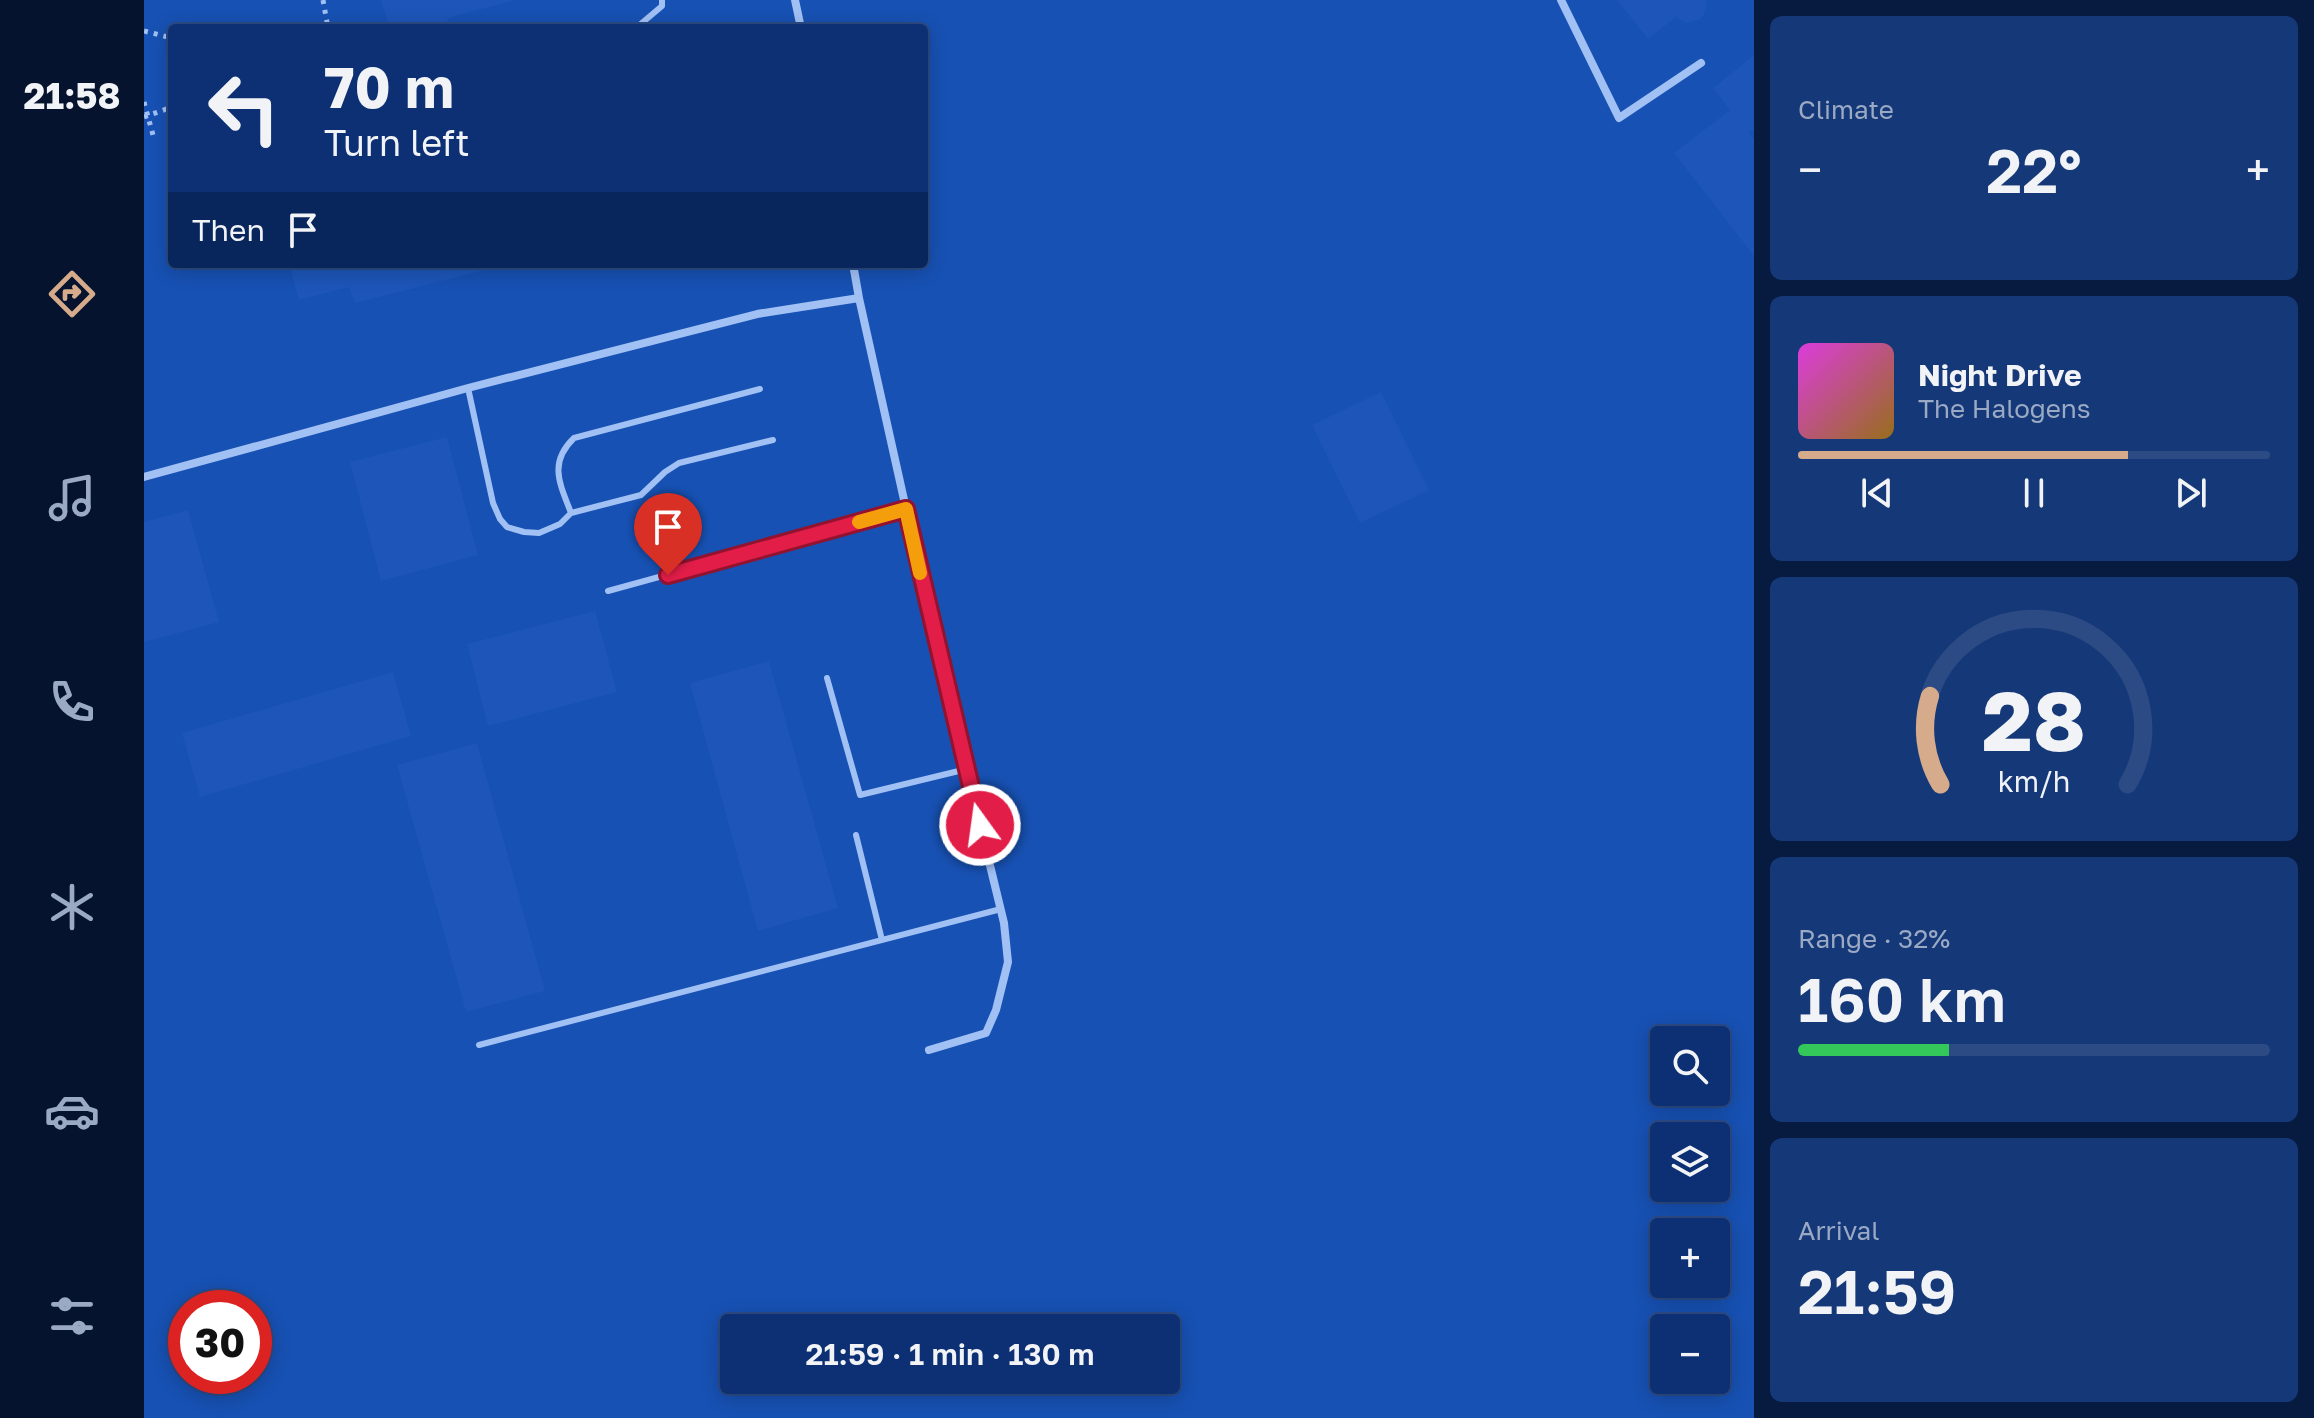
<!DOCTYPE html>
<html lang="en">
<head>
<meta charset="utf-8">
<style>
	body { margin:0; font-family:"Golos Text",sans-serif; background:#153878; color:#f1f3f6; height:100vh; display:flex; flex-direction:column; font-size:30px; white-space:nowrap }
	* { box-sizing:border-box; margin:0 }
	p { font-size:26px; color:#9aa9c4 }
	.icon { flex:none; width:44px; height:44px; fill:none; stroke:currentColor; stroke-width:2; stroke-linecap:round; stroke-linejoin:round }
	.map { position:relative; flex:1; overflow:hidden }
	.side { display:flex; flex-direction:column; gap:16px; padding:16px; background:#071a3f; width:560px }
	.side>* { flex:none }
	.banner { position:absolute; left:24px; top:24px; width:760px; height:244px; border-radius:8px; box-shadow:0 4px 20px #0003,0 0 0 2px #2c4b85; background:#0c3073; color:#f1f3f6; overflow:hidden }
	.controls { position:absolute; left:1506px; top:1026px; display:grid; gap:16px }
	.controls a { display:grid; place-items:center; width:80px; height:80px; border-radius:8px; background:#0c3073; box-shadow:0 4px 20px #0003,0 0 0 2px #2c4b85; font-size:40px }
	.speed { position:absolute; left:24px; top:1290px; display:flex; gap:16px; font-size:40px; font-weight:700; text-align:center }
	.speed>* { display:grid; place-content:center; width:104px; height:104px; border-radius:50%; background:#0c3073; box-shadow:0 4px 20px #0003,0 0 0 2px #2c4b85; line-height:1 }
	.speed .limit { border:12px solid #d22; background:#fff; color:#111 }
	.pin { position:absolute; display:grid; place-items:center; width:68px; height:68px; color:#fff; margin:-82px -34px; border-radius:50% 50% 50% 0; rotate:-45deg; box-shadow:0 0 8px #0007 }
	.pin .icon { rotate:45deg }
	.me { position:absolute; width:88px; margin:-44px; rotate:346deg; stroke-linejoin:round; filter:drop-shadow(0 0 6px #0008) }
	.turn { display:flex; align-items:center; gap:28px; height:168px; padding:0 24px; font-size:36px }
	.turn .icon { width:104px; height:104px; stroke-width:2.5 }
	.turn b { display:block; font-size:56px; line-height:68px }
	.then { display:flex; align-items:center; height:76px; padding:0 24px; background:#0003; gap:16px; font-size:30px }
	.big { font-size:60px; font-weight:600; line-height:1.1 }
	.side .widget { flex:1; display:flex; flex-direction:column; justify-content:center; gap:12px; min-width:0; padding:0 28px; border-radius:12px; background:#153878 }
	.side .dial { align-items:center; gap:0 }
	.dial svg { height:208px; overflow:visible; fill:none; stroke:#2c4b85; stroke-width:7; stroke-linecap:round; text-anchor:middle }
	.dial text { fill:#f1f3f6; stroke:none }
	.song { display:flex; align-items:center; gap:24px }
	.cover { width:96px; height:96px; border-radius:12px; background:linear-gradient(135deg,hsl(300 70% 55%),hsl(40 70% 35%)) }
	.played { height:8px; border-radius:4px; background:linear-gradient(90deg,#d6ab8b 70%,#2c4b85 70%) }
	.keys { display:flex; justify-content:space-around; direction:ltr }
	.heat { display:flex; justify-content:space-between; align-items:center; font-size:44px; direction:ltr }
	.charge { height:12px; border-radius:6px; background:linear-gradient(90deg,#34c759 32%,#2c4b85 0) }
	.trip { position:absolute; left:576px; top:1314px; width:460px; height:80px; border-radius:8px; background:#0c3073; box-shadow:0 4px 20px #0003,0 0 0 2px #2c4b85; font-weight:600; line-height:80px; text-align:center }
	main { display:flex; flex:1; min-height:0 }
	.dock { display:flex; flex-direction:column; width:144px; justify-content:space-around; align-items:center; background:#05132e; color:#9aa9c4 }
	.dock .icon { width:56px; height:56px }
	.dock .active { color:#d6ab8b }
	.dock b { font-size:36px; color:#f1f3f6 }
	.map>svg:first-child { display:block }
	.green { fill:#1751b3; fill-rule:evenodd }
	.building { fill:#1d56b8 }
	.lines { fill:none; stroke-linecap:round; stroke-linejoin:round }
	.path { stroke:#a1c0f4; stroke-width:5; stroke-dasharray:4 6; stroke-linecap:butt }
	.service { stroke:#a1c0f4; stroke-width:6 }
	.minor { stroke:#a1c0f4; stroke-width:8 }
	.route-casing { stroke:#92132f; stroke-width:20 }
	.route { stroke:#e11d48; stroke-width:14 }
	.slow { stroke:#f59e0b; stroke-width:14 }
</style>
</head>
<body>
<main>
<nav class="dock">
<b>21:58</b>
<svg class="icon active" aria-label="directions" viewBox="0 0 24 24"><path d="M12 3l9 9-9 9-9-9zM9 14v-3h6M13 9l2 2-2 2"/></svg>
<svg class="icon" aria-label="music" viewBox="0 0 24 24"><path d="M9 18V5l10-2v13"/><circle cx="6" cy="18" r="3"/><circle cx="16" cy="16" r="3"/></svg>
<svg class="icon" aria-label="phone" viewBox="0 0 24 24"><path d="M5 4h4l2 5-3 2q2 4 5 5l2-3 5 2v4C11 20 4 13 5 4z"/></svg>
<svg class="icon" aria-label="climate" viewBox="0 0 24 24"><path d="M12 3v18M4 7l16 10M4 17L20 7"/></svg>
<svg class="icon" aria-label="car" viewBox="0 0 24 24"><path d="M5 17H2v-5l4-1 3-4h7l3 4 3 1v5h-3M9 17h6M6 11h13"/><circle cx="7" cy="17" r="2"/><circle cx="17" cy="17" r="2"/></svg>
<svg class="icon" aria-label="filters" viewBox="0 0 24 24"><path d="M4 7h16M4 17h16"/><circle cx="9" cy="7" r="2"/><circle cx="15" cy="17" r="2"/></svg>
</nav>
<div class="map">
<svg width="1610" height="1418" viewBox="0 0 1610 1418">
	<rect width="100%" height="100%" fill="#104099"/>
	<path class="green" d="M 0,0 L 1610,0 L 1610,1418 L 0,1418 ZM 28,28 L 780,28 L 780,264 L 28,264 ZM 1520,1040 L 1572,1040 L 1572,1092 L 1520,1092 ZM 1520,1136 L 1572,1136 L 1572,1188 L 1520,1188 ZM 1520,1232 L 1572,1232 L 1572,1284 L 1520,1284 ZM 42,1308 L 110,1308 L 110,1376 L 42,1376 ZM 590,1328 L 1022,1328 L 1022,1380 L 590,1380 ZM 1520,1328 L 1572,1328 L 1572,1380 L 1520,1380 Z"/>
	<path class="building" d="M 237,0 L 368,0 L 368,1 L 303,18 L 306,28 L 246,28 Z
		M 1473,0 L 1562,0 L 1563,2 L 1560,15 L 1555,20 L 1542,23 L 1532,17 L 1504,39 Z
		M 1610,55 L 1610,129 L 1605,133 L 1610,139 L 1610,256 L 1530,153 L 1586,110 L 1569,88 Z
		M 145,264 L 360,264 L 360,265 L 211,303 L 205,287 L 155,300 Z
		M 1237,392 L 1285,490 L 1216,523 L 1168,425 Z
		M 303,437 L 334,555 L 237,581 L 206,462 Z
		M 44,510 L 75,622 L 0,642 L 0,522 Z
		M 451,611 L 473,692 L 344,726 L 323,644 Z
		M 625,661 L 694,908 L 614,931 L 546,683 Z
		M 249,672 L 267,736 L 56,797 L 38,733 Z
		M 333,743 L 401,991 L 322,1012 L 253,765 Z"/>
	<g class="lines">
		<path class="path" d="M 179,0 L 184,28
			M 0,31 L 28,38
			M 0,102 L 9,135
			M 0,117 L 28,107"/>
		<path class="service" d="M 492,28 L 518,6 L 518,0
			M 324,388 L 349,503 L 356,519 L 363,527 L 380,532 L 395,533 L 416,524 L 427,513 L 497,495 L 521,472 L 535,463 L 629,440
			M 427,513 C 416,484 404,463 430,438 L 616,389
			M 464,591 L 762,509
			M 683,678 L 716,795 L 823,769
			M 712,835 L 738,940
			M 335,1045 L 857,909"/>
		<path class="minor" d="M 651,0 L 657,28
			M 1417,0 L 1475,118 L 1557,63
			M 715,298 L 792,643 L 860,923 L 864,962 L 852,1010 L 842,1033 L 785,1050
			M 0,477 L 324,388 L 613,314 L 715,298 L 709,264"/>
	</g>
	<g class="lines">
		<defs>
			<path id="route" d="M 524,575 L 762,509 L 836,825"/>
		</defs>
		<use href="#route" class="route-casing"/>
		<use href="#route" class="route"/>
		<path class="slow" d="M 715,522 L 762,509 L 776,573"/>
	</g>
</svg>
<div class="controls">
<a><svg class="icon" aria-label="search" viewBox="0 0 24 24"><circle cx="10" cy="10" r="6"/><path d="M15 15l6 6"/></svg></a>
<a><svg class="icon" aria-label="layers" viewBox="0 0 24 24"><path d="M12 4l9 5-9 5-9-5zM3 14l9 5 9-5"/></svg></a>
<a>+</a>
<a>−</a>
</div>
<div class="speed"><div class="limit">30</div></div>
<div class="pin" style="left:524px;top:575px;background:#d93025"><svg class="icon" aria-label="arrive" viewBox="0 0 24 24"><path d="M6 21V4h12l-3 4 3 4H6"/></svg></div>
<svg class="me" style="left:836px;top:825px" viewBox="-20 -20 40 40"><circle r="17" fill="#e11d48" stroke="#fff" stroke-width="3"/><path d="M0-11L8 9 0 5-8 9z" fill="#fff"/></svg>
<div class="trip">21:59 · 1 min · 130 m</div>
<div class="banner">
<div class="turn"><svg class="icon" aria-label="left" viewBox="0 0 24 24"><path d="M17 20v-9H6M10 6l-5 5 5 5"/></svg><div><b>70 m</b>Turn left</div></div>
<div class="then">Then<svg class="icon" aria-label="arrive" viewBox="0 0 24 24"><path d="M6 21V4h12l-3 4 3 4H6"/></svg></div>
</div>
</div>
<section class="side">
<div class="widget"><p>Climate</p>
<div class="heat"><a>−</a><b class="big">22°</b><a>+</a></div>
</div>
<div class="widget">
<div class="song"><i class="cover"></i><div><b>Night Drive</b><p>The Halogens</p></div></div>
<div class="played"></div>
<div class="keys"><svg class="icon" aria-label="previous" viewBox="0 0 24 24"><path d="M18 5L8 12l10 7zM5 5v14"/></svg><svg class="icon" aria-label="pause" viewBox="0 0 24 24"><path d="M8 5v14M16 5v14"/></svg><svg class="icon" aria-label="next" viewBox="0 0 24 24"><path d="M6 5l10 7-10 7zM19 5v14"/></svg></div>
</div>
<div class="widget dial"><svg viewBox="0 0 100 80">
<path d="M14 69A42 42 0 1 1 86 69"/>
<path d="M14 69A42 42 0 0 1 10 35" stroke="#d6ab8b"/>
<text x="50" y="56" font-size="32" font-weight="700">28</text>
<text x="50" y="72" font-size="11">km/h</text>
</svg></div>
<div class="widget"><p>Range · 32%</p><b class="big">160 km</b><div class="charge"></div></div>
<div class="widget"><p>Arrival</p><b class="big">21:59</b></div>
</section>
</main>
</body>
</html>
